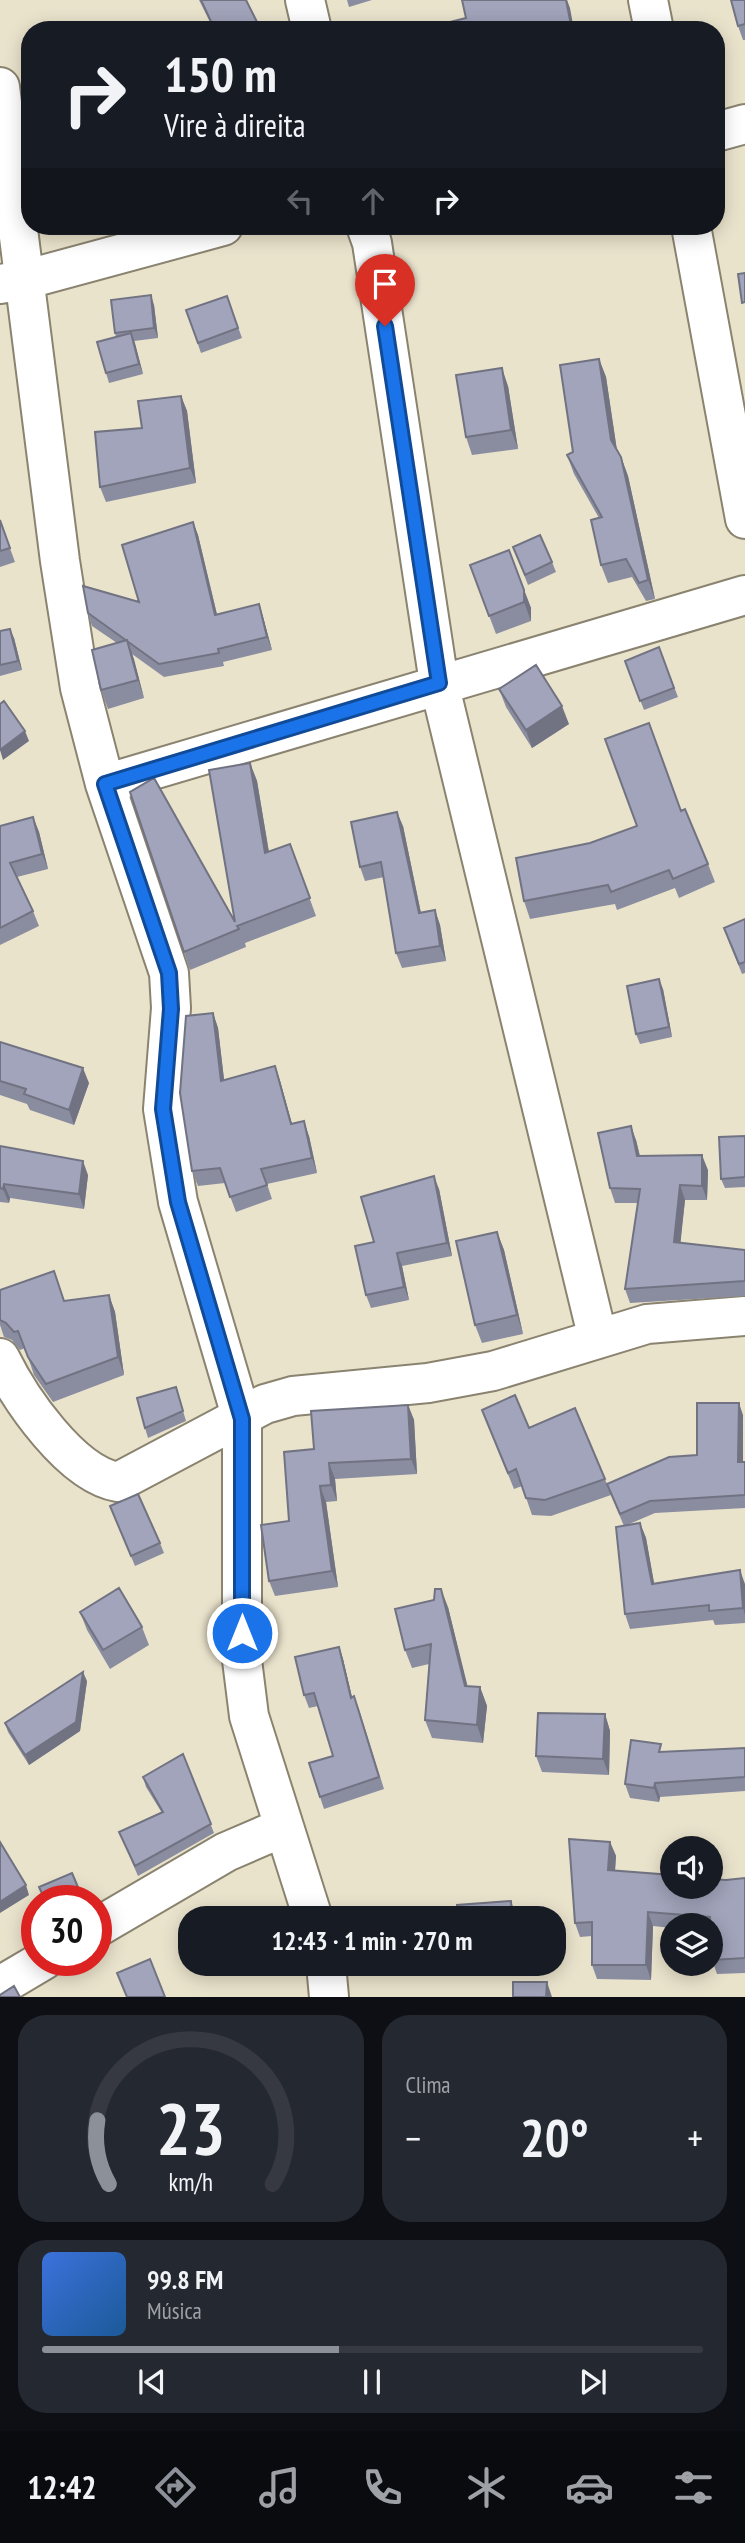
<!DOCTYPE html>
<html lang="pt">
<head>
<meta charset="utf-8">
<style>
	body { margin:0; font-family:"PT Sans Narrow",sans-serif; background:#242831; color:#f1f3f6; height:100vh; display:flex; flex-direction:column; font-size:26px; white-space:nowrap }
	* { box-sizing:border-box; margin:0 }
	p { font-size:23px; color:#9ea1a6 }
	.icon { flex:none; width:38px; height:38px; fill:none; stroke:currentColor; stroke-width:2; stroke-linecap:round; stroke-linejoin:round }
	.map { position:relative; height:1997px; overflow:hidden }
	.panel { display:flex; flex-direction:column; gap:18px; padding:18px; background:#0d0f14; flex:1 }
	.panel>* { flex:none }
	.guide { position:absolute; left:21px; top:21px; width:704px; height:214px; border-radius:28px; box-shadow:0 4px 18px #0003; background:#171b24; color:#f1f3f6; overflow:hidden }
	.buttons { position:absolute; left:660px; top:1836px; display:grid; gap:14px }
	.buttons a { display:grid; place-items:center; width:63px; height:63px; border-radius:50%; background:#171b24; box-shadow:0 4px 18px #0003; font-size:35px }
	.speed { position:absolute; left:21px; top:1885px; display:flex; gap:14px; font-size:35px; font-weight:700; text-align:center }
	.speed>* { display:grid; place-content:center; width:91px; height:91px; border-radius:50%; background:#171b24; box-shadow:0 4px 18px #0003; line-height:1 }
	.speed .limit { border:10px solid #d22; background:#fff; color:#111 }
	.pin { position:absolute; display:grid; place-items:center; width:60px; height:60px; color:#fff; margin:-72px -30px; border-radius:50% 50% 50% 0; rotate:-45deg; box-shadow:0 0 7px #0007 }
	.pin .icon { rotate:45deg }
	.me { position:absolute; width:77px; margin:-38px; rotate:0deg; stroke-linejoin:round; filter:drop-shadow(0 0 5px #0008) }
	.turn { display:flex; align-items:center; gap:24px; height:147px; padding:0 28px; font-size:32px }
	.turn .icon { width:91px; height:91px; stroke-width:2.5 }
	.turn b { display:block; font-size:49px; line-height:60px }
	.lanes { display:flex; align-items:center; height:66px; padding:0 28px; background:#0003; justify-content:center; gap:35px; direction:ltr }
	.lanes .off { opacity:.35 }
	.big { font-size:52px; font-weight:600; line-height:1.1 }
	.panel .tile { flex:1; display:flex; flex-direction:column; justify-content:center; gap:10px; min-width:0; padding:0 24px; border-radius:28px; background:#242831 }
	.panel .dial { align-items:center; gap:0 }
	.dial svg { height:182px; overflow:visible; fill:none; stroke:#363941; stroke-width:7; stroke-linecap:round; text-anchor:middle }
	.dial text { fill:#f1f3f6; stroke:none }
	.song { display:flex; align-items:center; gap:21px }
	.cover { width:84px; height:84px; border-radius:10px; background:linear-gradient(135deg,hsl(220 70% 55%),hsl(210 70% 35%)) }
	.played { height:7px; border-radius:4px; background:linear-gradient(90deg,#8c9099 45%,#363941 45%) }
	.keys { display:flex; justify-content:space-around; direction:ltr }
	.heat { display:flex; justify-content:space-between; align-items:center; font-size:38px; direction:ltr }
	.panel .tiles { flex:1; display:grid; gap:18px; grid-template-columns:1fr 1fr }
	.tile:last-child { grid-column:span 2 }
	.trip { position:absolute; left:178px; top:1906px; width:388px; height:70px; border-radius:28px; background:#171b24; box-shadow:0 4px 18px #0003; font-weight:600; line-height:70px; text-align:center }
	.tab-bar { display:flex; height:112px; justify-content:space-around; align-items:center; background:#090b0e; color:#9ea1a6 }
	.tab-bar .icon { width:49px; height:49px }
	.tab-bar .on { color:#8c9099 }
	.tab-bar b { font-size:32px; color:#f1f3f6 }
	.map>svg:first-child { display:block }
	.lines { fill:none; stroke-linecap:round; stroke-linejoin:round }
	.minor-casing { stroke:#8a836f; stroke-width:42 }
	.minor { stroke:#fff; stroke-width:38 }
	.wall { fill:#8a8da0 }
	.shaded-wall { fill:#717382 }
	.building { fill:#a1a4ba; stroke:#717382; stroke-width:2 }
	.route-casing { stroke:#114b97; stroke-width:18 }
	.route { stroke:#1a73e8; stroke-width:12 }
</style>
</head>
<body>
<div class="map">
<svg width="745" height="1997" viewBox="0 0 745 1997">
	<rect width="100%" height="100%" fill="#eae3cc"/>
	<g class="lines">
		<defs>
			<path id="minor" d="M 305,0 L 312,30
				M 648,0 L 654,30
				M 0,87 L 60,561 L 80,688 L 105,784 L 169,973 L 171,1008 L 163,1109 L 178,1202 L 242,1419 L 242,1660 L 249,1716 L 313,1918
				M 716,132 L 745,124
				M 366,226 L 372,243 L 439,683 L 598,1339
				M 691,226 L 745,519
				M 0,284 L 24,280 L 223,226
				M 105,784 L 745,595
				M 0,1358 C 20,1399 71,1474 118,1482 L 265,1404 L 293,1396 L 428,1383 L 493,1371 L 647,1324 L 745,1316
				M 96,1928 L 226,1852 L 284,1827
				M 326,1964 L 329,1997
				M 0,1986 L 44,1960"/>
		</defs>
		<use href="#minor" class="minor-casing"/>
		<use href="#minor" class="minor"/>
	</g>
	<path class="wall" d="M 199,0 L 246,0 L 260,30 L 214,30 Z
		M 347,0 L 372,0 L 349,7 Z
		M 745,0 L 745,40 L 743,40 L 738,26 Z
		M 82,226 L 100,226 L 83,230 Z
		M 227,296 L 242,338 L 201,353 L 186,310 Z
		M 154,305 L 158,338 L 134,341 L 143,374 L 109,383 L 106,373 L 116,337 L 115,333 Z
		M 599,359 L 606,377 L 617,450 L 621,457 L 628,476 L 655,599 L 646,601 L 632,577 L 608,583 L 601,565 L 599,518 L 574,474 L 567,455 L 573,452 Z
		M 508,386 L 518,449 L 472,455 L 466,437 Z
		M 181,396 L 187,411 L 196,483 L 106,502 L 100,487 L 142,428 Z
		M 0,521 L 15,562 L 0,567 Z
		M 193,522 L 198,535 L 217,614 L 259,604 L 263,617 L 272,650 L 223,662 L 224,666 L 164,677 L 132,654 L 144,698 L 108,709 L 101,690 L 117,643 L 92,626 L 88,613 L 139,602 Z
		M 513,547 L 552,562 L 556,572 L 528,585 Z
		M 509,550 L 531,608 L 531,621 L 496,634 L 470,565 Z
		M 0,631 L 14,638 L 22,670 L 0,676 Z
		M 659,647 L 678,697 L 644,710 L 625,661 Z
		M 499,689 L 569,724 L 532,748 L 506,707 Z
		M 250,763 L 257,781 L 269,852 L 290,844 L 316,916 L 245,943 L 246,947 L 190,970 L 184,952 L 235,922 Z
		M 681,811 L 708,864 L 715,882 L 679,898 L 675,888 L 617,910 L 615,904 L 530,919 L 524,901 L 590,843 Z
		M 33,817 L 39,832 L 48,869 L 17,877 L 33,911 L 39,926 L 0,945 L 0,826 Z
		M 403,826 L 421,913 L 435,910 L 440,925 L 446,961 L 402,968 L 396,953 L 384,877 L 365,881 L 360,867 Z
		M 745,919 L 745,973 L 742,974 L 727,937 Z
		M 663,989 L 672,1037 L 640,1044 L 636,1034 Z
		M 213,1013 L 218,1028 L 224,1080 L 275,1066 L 280,1081 L 292,1124 L 309,1136 L 317,1173 L 267,1184 L 272,1199 L 236,1212 L 225,1183 L 198,1186 L 192,1171 Z
		M 0,1042 L 89,1083 L 74,1125 L 30,1110 L 27,1104 L 0,1095 Z
		M 745,1136 L 745,1187 L 725,1188 L 721,1179 Z
		M 636,1140 L 640,1156 L 708,1170 L 707,1200 L 685,1200 L 680,1243 L 745,1250 L 745,1296 L 630,1303 L 625,1289 L 638,1203 L 615,1203 L 610,1188 Z
		M 0,1146 L 88,1175 L 84,1209 L 10,1198 L 9,1203 L 0,1202 Z
		M 439,1189 L 452,1256 L 402,1266 L 409,1300 L 371,1308 L 366,1295 L 374,1242 Z
		M 497,1232 L 504,1250 L 523,1334 L 482,1343 L 475,1325 Z
		M 0,1290 L 65,1301 L 109,1295 L 115,1312 L 124,1375 L 53,1402 L 34,1375 L 25,1348 L 20,1350 L 12,1340 L 4,1337 L 0,1325 Z
		M 176,1387 L 186,1421 L 148,1438 L 145,1428 Z
		M 408,1405 L 414,1420 L 417,1474 L 335,1479 L 337,1501 L 326,1502 L 338,1587 L 275,1596 L 269,1581 L 314,1449 Z
		M 575,1408 L 607,1484 L 697,1455 L 743,1415 L 743,1462 L 745,1462 L 745,1508 L 655,1513 L 627,1525 L 640,1523 L 646,1538 L 654,1584 L 745,1584 L 745,1623 L 715,1625 L 713,1620 L 630,1629 L 625,1614 L 624,1526 L 611,1495 L 551,1516 L 532,1515 L 522,1486 L 514,1489 L 482,1410 L 529,1428 Z
		M 110,1506 L 160,1543 L 164,1553 L 135,1566 Z
		M 448,1607 L 467,1686 L 480,1687 L 487,1706 L 483,1743 L 432,1738 L 425,1720 L 429,1664 L 412,1668 L 405,1650 Z
		M 80,1612 L 142,1627 L 149,1645 L 110,1669 L 87,1630 Z
		M 339,1647 L 343,1659 L 352,1697 L 354,1696 L 359,1709 L 384,1789 L 324,1809 L 320,1797 L 333,1756 L 318,1706 L 309,1708 L 304,1695 Z
		M 87,1681 L 80,1731 L 29,1765 L 8,1732 L 5,1723 Z
		M 605,1714 L 610,1731 L 609,1775 L 542,1772 L 536,1756 Z
		M 745,1748 L 745,1791 L 660,1797 L 659,1802 L 630,1798 L 625,1784 L 663,1752 Z
		M 183,1754 L 214,1833 L 138,1876 L 119,1832 L 162,1813 L 146,1787 L 143,1777 Z
		M 610,1842 L 616,1856 L 615,1871 L 726,1880 L 745,1878 L 745,1973 L 717,1974 L 712,1960 L 710,1925 L 672,1925 L 672,1928 L 653,1926 L 651,1980 L 597,1979 L 592,1965 L 592,1936 L 580,1937 L 575,1923 Z"/>
	<path class="shaded-wall" d="M 566,0 L 567,0 L 570,8 L 574,30 L 572,30 Z
		M 151,295 L 154,305 L 158,338 L 154,328 Z
		M 131,333 L 135,343 L 143,374 L 139,364 Z
		M 599,359 L 606,377 L 618,458 L 611,440 Z
		M 502,368 L 508,386 L 518,449 L 511,430 Z
		M 181,396 L 187,411 L 196,483 L 190,468 Z
		M 621,457 L 628,476 L 655,599 L 648,580 Z
		M 193,522 L 198,535 L 220,628 L 215,615 Z
		M 524,590 L 531,608 L 531,621 L 524,602 Z
		M 259,604 L 263,617 L 272,650 L 267,637 Z
		M 10,629 L 14,638 L 22,670 L 18,661 Z
		M 127,640 L 134,659 L 144,698 L 138,680 Z
		M 562,706 L 569,724 L 532,748 L 526,730 Z
		M 25,731 L 29,741 L 3,760 L 0,750 Z
		M 250,763 L 257,781 L 272,871 L 265,853 Z
		M 397,812 L 403,826 L 424,928 L 419,913 Z
		M 33,817 L 39,832 L 48,869 L 42,854 Z
		M 435,910 L 440,925 L 446,961 L 440,946 Z
		M 659,979 L 663,989 L 672,1037 L 669,1027 Z
		M 213,1013 L 218,1028 L 226,1096 L 221,1081 Z
		M 275,1066 L 280,1081 L 296,1139 L 291,1124 Z
		M 83,1068 L 89,1083 L 74,1125 L 69,1110 Z
		M 304,1121 L 309,1136 L 317,1173 L 312,1158 Z
		M 631,1126 L 636,1140 L 643,1170 L 637,1156 Z
		M 702,1155 L 708,1170 L 707,1200 L 702,1186 Z
		M 83,1161 L 88,1175 L 84,1209 L 79,1194 Z
		M 434,1176 L 439,1189 L 452,1256 L 447,1243 Z
		M 4,1184 L 10,1198 L 9,1203 L 3,1189 Z
		M 680,1185 L 685,1200 L 679,1257 L 674,1242 Z
		M 497,1232 L 504,1250 L 523,1334 L 517,1315 Z
		M 397,1253 L 402,1266 L 409,1300 L 404,1287 Z
		M 109,1295 L 115,1312 L 124,1375 L 118,1357 Z
		M 739,1403 L 743,1415 L 743,1474 L 738,1462 Z
		M 408,1405 L 414,1420 L 417,1474 L 411,1459 Z
		M 329,1463 L 335,1479 L 337,1501 L 331,1485 Z
		M 320,1486 L 326,1502 L 338,1587 L 332,1571 Z
		M 640,1523 L 646,1538 L 657,1599 L 652,1584 Z
		M 740,1570 L 745,1584 L 745,1615 L 743,1608 Z
		M 441,1589 L 448,1607 L 472,1704 L 465,1686 Z
		M 339,1647 L 343,1659 L 355,1710 L 351,1698 Z
		M 83,1672 L 87,1681 L 80,1731 L 29,1765 L 25,1755 Z
		M 480,1687 L 487,1706 L 483,1743 L 477,1725 Z
		M 605,1714 L 610,1731 L 609,1775 L 603,1759 Z
		M 655,1783 L 660,1797 L 659,1802 L 654,1788 Z
		M 610,1842 L 616,1856 L 614,1884 L 608,1870 Z
		M 26,1885 L 29,1895 L 0,1913 L 0,1902 Z
		M 511,1901 L 514,1910 L 515,1918 L 512,1918 Z
		M 648,1912 L 653,1926 L 651,1980 L 646,1965 Z
		M 547,1982 L 552,1997 L 546,1997 Z"/>
	<path class="building" d="M 201,0 L 246,0 L 258,24 L 241,30 L 215,30 Z
		M 462,0 L 566,0 L 572,30 L 418,30 L 466,18 Z
		M 731,0 L 745,0 L 745,24 L 738,26 Z
		M 745,273 L 745,302 L 742,303 L 738,274 Z
		M 151,295 L 154,328 L 115,333 L 111,300 Z
		M 227,296 L 238,328 L 198,343 L 186,310 Z
		M 131,333 L 139,364 L 106,373 L 97,342 Z
		M 599,359 L 611,440 L 621,457 L 648,580 L 639,583 L 626,559 L 601,565 L 591,520 L 602,517 L 567,455 L 573,452 L 560,365 Z
		M 502,368 L 511,430 L 466,437 L 456,375 Z
		M 181,396 L 190,468 L 100,487 L 95,432 L 142,428 L 138,401 Z
		M 0,520 L 10,548 L 0,551 Z
		M 193,522 L 215,615 L 259,604 L 267,637 L 218,649 L 219,653 L 159,664 L 88,613 L 83,586 L 139,602 L 122,545 Z
		M 540,535 L 552,562 L 525,575 L 513,547 Z
		M 509,550 L 524,590 L 524,602 L 489,616 L 470,565 Z
		M 10,629 L 18,661 L 0,665 L 0,631 Z
		M 127,640 L 138,680 L 101,690 L 92,650 Z
		M 659,647 L 674,688 L 640,701 L 625,661 Z
		M 536,665 L 562,706 L 526,730 L 499,689 Z
		M 4,701 L 25,731 L 0,750 L 0,704 Z
		M 649,723 L 681,811 L 685,809 L 708,864 L 673,879 L 669,870 L 611,892 L 608,885 L 524,901 L 516,858 L 590,843 L 637,826 L 605,739 Z
		M 250,763 L 265,853 L 290,844 L 310,898 L 237,926 L 239,929 L 184,952 L 130,792 L 154,778 L 235,922 L 209,770 Z
		M 397,812 L 419,913 L 435,910 L 440,946 L 396,953 L 381,862 L 360,867 L 351,822 Z
		M 33,817 L 42,854 L 10,863 L 33,911 L 0,928 L 0,826 Z
		M 745,919 L 745,962 L 739,964 L 724,928 Z
		M 659,979 L 669,1027 L 636,1034 L 627,986 Z
		M 213,1013 L 221,1081 L 275,1066 L 291,1124 L 304,1121 L 312,1158 L 261,1169 L 267,1185 L 230,1197 L 220,1168 L 192,1171 L 180,1093 L 186,1016 Z
		M 0,1042 L 83,1068 L 69,1110 L 24,1094 L 26,1089 L 0,1081 Z
		M 631,1126 L 637,1156 L 702,1155 L 702,1186 L 680,1185 L 674,1242 L 745,1250 L 745,1281 L 625,1289 L 640,1189 L 610,1188 L 598,1133 Z
		M 745,1136 L 745,1177 L 721,1179 L 719,1137 Z
		M 0,1146 L 83,1161 L 79,1194 L 4,1184 L 3,1189 L 0,1188 Z
		M 434,1176 L 447,1243 L 397,1253 L 404,1287 L 366,1295 L 355,1246 L 374,1242 L 361,1197 Z
		M 497,1232 L 517,1315 L 475,1325 L 456,1241 Z
		M 54,1271 L 64,1301 L 109,1295 L 118,1357 L 46,1384 L 28,1357 L 18,1331 L 14,1332 L 6,1323 L 0,1320 L 0,1290 Z
		M 176,1387 L 183,1411 L 145,1428 L 137,1398 Z
		M 515,1395 L 529,1428 L 575,1408 L 605,1479 L 545,1500 L 526,1498 L 516,1469 L 508,1473 L 482,1410 Z
		M 697,1403 L 739,1403 L 738,1462 L 745,1462 L 745,1495 L 650,1501 L 620,1514 L 607,1484 L 669,1457 L 697,1455 Z
		M 408,1405 L 411,1459 L 329,1463 L 331,1485 L 320,1486 L 332,1571 L 269,1581 L 261,1525 L 289,1521 L 284,1452 L 314,1449 L 311,1411 Z
		M 138,1494 L 160,1543 L 131,1556 L 110,1506 Z
		M 640,1523 L 652,1584 L 740,1570 L 743,1608 L 709,1611 L 709,1605 L 625,1614 L 616,1527 Z
		M 119,1588 L 142,1627 L 103,1650 L 80,1612 Z
		M 435,1589 L 441,1589 L 465,1686 L 480,1687 L 477,1725 L 425,1720 L 431,1644 L 405,1650 L 395,1609 L 434,1600 Z
		M 339,1647 L 351,1698 L 354,1696 L 379,1777 L 320,1797 L 309,1763 L 333,1756 L 314,1693 L 304,1695 L 295,1657 Z
		M 83,1672 L 76,1722 L 25,1755 L 5,1723 Z
		M 538,1713 L 605,1714 L 603,1759 L 536,1756 Z
		M 631,1740 L 661,1744 L 659,1752 L 745,1748 L 745,1777 L 655,1783 L 654,1788 L 625,1784 Z
		M 183,1754 L 211,1824 L 135,1866 L 119,1832 L 163,1812 L 143,1777 Z
		M 569,1839 L 610,1842 L 608,1870 L 672,1875 L 672,1886 L 710,1886 L 710,1879 L 726,1880 L 745,1878 L 745,1958 L 712,1960 L 710,1917 L 648,1912 L 646,1965 L 592,1965 L 592,1922 L 575,1923 Z
		M 0,1842 L 26,1885 L 0,1902 Z
		M 72,1873 L 83,1899 L 81,1900 L 45,1900 L 39,1887 Z
		M 511,1901 L 512,1918 L 458,1918 L 457,1905 Z
		M 150,1959 L 165,1997 L 127,1997 L 117,1973 Z
		M 513,1982 L 547,1982 L 546,1997 L 513,1997 Z
		M 14,1986 L 20,1997 L 0,1997 L 0,1995 Z"/>
	<g class="lines">
		<defs>
			<path id="route" d="M 242,1633 L 242,1419 L 178,1202 L 163,1109 L 171,1009 L 169,973 L 105,784 L 439,683 L 385,326"/>
		</defs>
		<use href="#route" class="route-casing"/>
		<use href="#route" class="route"/>
	</g>
</svg>
<div class="buttons">
<a><svg class="icon" aria-label="sound" viewBox="0 0 24 24"><path d="M4 9h4l5-4v14l-5-4H4zM17 9q2 3 0 6"/></svg></a>
<a><svg class="icon" aria-label="layers" viewBox="0 0 24 24"><path d="M12 4l9 5-9 5-9-5zM3 14l9 5 9-5"/></svg></a>
</div>
<div class="speed"><div class="limit">30</div></div>
<div class="pin" style="left:385px;top:326px;background:#d93025"><svg class="icon" aria-label="arrive" viewBox="0 0 24 24"><path d="M6 21V4h12l-3 4 3 4H6"/></svg></div>
<svg class="me" style="left:242px;top:1633px" viewBox="-20 -20 40 40"><circle r="17" fill="#1a73e8" stroke="#fff" stroke-width="3"/><path d="M0-11L8 9 0 5-8 9z" fill="#fff"/></svg>
<div class="trip">12:43 · 1 min · 270 m</div>
<div class="guide">
<div class="turn"><svg class="icon" aria-label="right" viewBox="0 0 24 24"><path d="M7 20v-9h11M14 6l5 5-5 5"/></svg><div><b>150 m</b>Vire à direita</div></div>
<div class="lanes"><svg class="icon off" aria-label="left" viewBox="0 0 24 24"><path d="M17 20v-9H6M10 6l-5 5 5 5"/></svg><svg class="icon off" aria-label="ahead" viewBox="0 0 24 24"><path d="M12 20V5M6 11l6-6 6 6"/></svg><svg class="icon" aria-label="right" viewBox="0 0 24 24"><path d="M7 20v-9h11M14 6l5 5-5 5"/></svg></div>
</div>
</div>
<section class="panel">
<div class="tiles">
<div class="tile dial"><svg viewBox="0 0 100 80">
<path d="M14 69A42 42 0 1 1 86 69"/>
<path d="M14 69A42 42 0 0 1 9 41" stroke="#8c9099"/>
<text x="50" y="56" font-size="32" font-weight="700">23</text>
<text x="50" y="72" font-size="11">km/h</text>
</svg></div>
<div class="tile"><p>Clima</p>
<div class="heat"><a>−</a><b class="big">20°</b><a>+</a></div>
</div>
<div class="tile">
<div class="song"><i class="cover"></i><div><b>99.8 FM</b><p>Música</p></div></div>
<div class="played"></div>
<div class="keys"><svg class="icon" aria-label="previous" viewBox="0 0 24 24"><path d="M18 5L8 12l10 7zM5 5v14"/></svg><svg class="icon" aria-label="pause" viewBox="0 0 24 24"><path d="M8 5v14M16 5v14"/></svg><svg class="icon" aria-label="next" viewBox="0 0 24 24"><path d="M6 5l10 7-10 7zM19 5v14"/></svg></div>
</div>
</div>
</section>
<nav class="tab-bar">
<b>12:42</b>
<svg class="icon on" aria-label="directions" viewBox="0 0 24 24"><path d="M12 3l9 9-9 9-9-9zM9 14v-3h6M13 9l2 2-2 2"/></svg>
<svg class="icon" aria-label="music" viewBox="0 0 24 24"><path d="M9 18V5l10-2v13"/><circle cx="6" cy="18" r="3"/><circle cx="16" cy="16" r="3"/></svg>
<svg class="icon" aria-label="phone" viewBox="0 0 24 24"><path d="M5 4h4l2 5-3 2q2 4 5 5l2-3 5 2v4C11 20 4 13 5 4z"/></svg>
<svg class="icon" aria-label="climate" viewBox="0 0 24 24"><path d="M12 3v18M4 7l16 10M4 17L20 7"/></svg>
<svg class="icon" aria-label="car" viewBox="0 0 24 24"><path d="M5 17H2v-5l4-1 3-4h7l3 4 3 1v5h-3M9 17h6M6 11h13"/><circle cx="7" cy="17" r="2"/><circle cx="17" cy="17" r="2"/></svg>
<svg class="icon" aria-label="filters" viewBox="0 0 24 24"><path d="M4 7h16M4 17h16"/><circle cx="9" cy="7" r="2"/><circle cx="15" cy="17" r="2"/></svg>
</nav>
</body>
</html>
